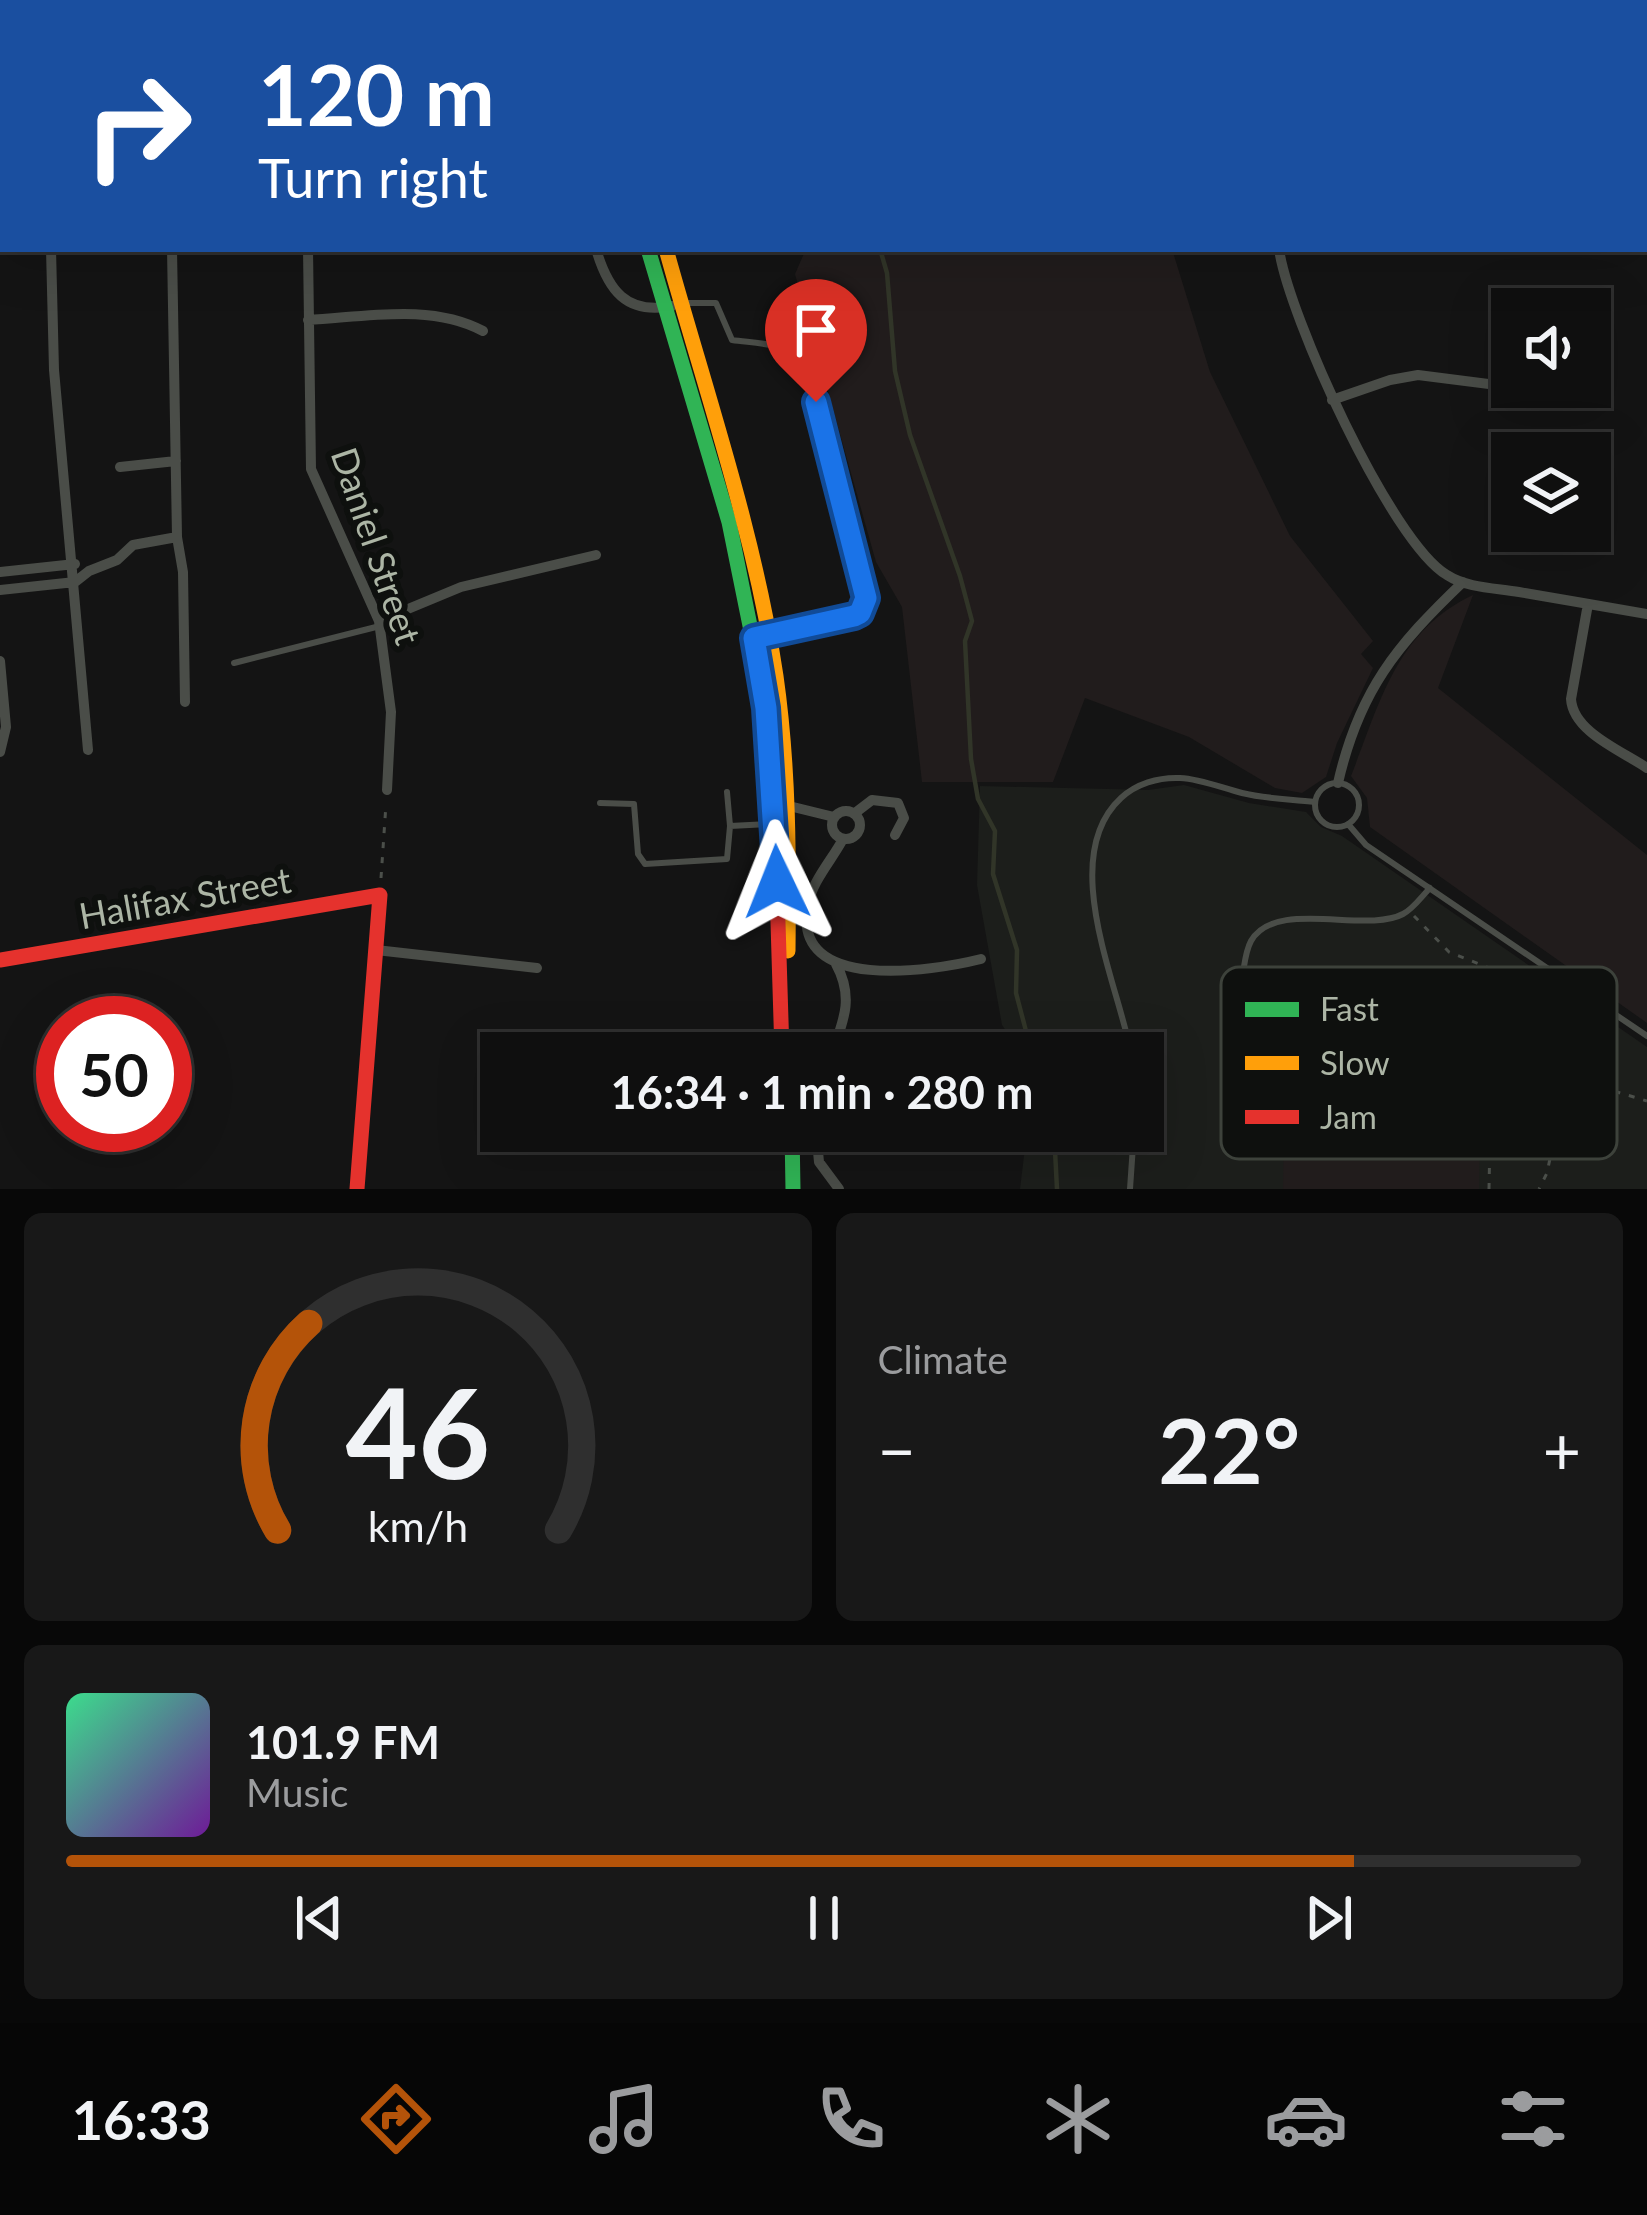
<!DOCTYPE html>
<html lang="en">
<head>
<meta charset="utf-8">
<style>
	body { margin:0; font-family:Lato,sans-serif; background:#181818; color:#f1f3f6; height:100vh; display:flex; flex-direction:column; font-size:45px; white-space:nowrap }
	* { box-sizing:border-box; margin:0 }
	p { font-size:39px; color:#9b9c9e }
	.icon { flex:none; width:66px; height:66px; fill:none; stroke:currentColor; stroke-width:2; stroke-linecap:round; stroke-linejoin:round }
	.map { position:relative; height:1189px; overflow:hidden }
	.details { display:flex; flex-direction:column; gap:24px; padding:24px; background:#080808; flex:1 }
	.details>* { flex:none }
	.top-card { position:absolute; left:0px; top:0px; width:1647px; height:252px; box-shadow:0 12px 48px #0002,0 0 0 3px #2f2f2f; background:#1a4fa0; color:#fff; overflow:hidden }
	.tools { position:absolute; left:1491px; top:288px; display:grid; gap:24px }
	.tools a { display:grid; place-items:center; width:120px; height:120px; border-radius:0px; background:#0f0f0f; box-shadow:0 12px 48px #0002,0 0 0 3px #2f2f2f; font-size:60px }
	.speed { position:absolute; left:36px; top:996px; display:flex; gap:24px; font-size:60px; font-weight:700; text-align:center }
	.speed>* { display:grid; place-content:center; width:156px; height:156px; border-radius:50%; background:#0f0f0f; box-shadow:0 12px 48px #0002,0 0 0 3px #2f2f2f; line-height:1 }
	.speed .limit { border:18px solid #d22; background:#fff; color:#111 }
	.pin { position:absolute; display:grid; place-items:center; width:102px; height:102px; color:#fff; margin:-123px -51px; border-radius:50% 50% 50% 0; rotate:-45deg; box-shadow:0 0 12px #0007 }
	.pin .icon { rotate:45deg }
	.me { position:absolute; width:132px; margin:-66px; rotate:358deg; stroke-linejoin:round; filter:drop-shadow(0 0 9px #0008) }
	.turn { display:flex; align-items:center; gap:42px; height:252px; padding:0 60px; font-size:54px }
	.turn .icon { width:156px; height:156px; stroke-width:2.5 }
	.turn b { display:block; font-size:84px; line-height:102px }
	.big { font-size:90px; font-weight:700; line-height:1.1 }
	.details .widget { flex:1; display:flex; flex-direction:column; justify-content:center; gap:18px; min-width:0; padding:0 42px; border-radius:18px; background:#181818 }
	.details .dial { align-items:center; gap:0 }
	.dial svg { height:312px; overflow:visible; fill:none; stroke:#2f2f2f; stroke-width:7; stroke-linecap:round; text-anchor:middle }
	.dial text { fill:#f1f3f6; stroke:none }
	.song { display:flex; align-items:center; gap:36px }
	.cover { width:144px; height:144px; border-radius:18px; background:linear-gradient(135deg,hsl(150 70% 55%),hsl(280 70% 35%)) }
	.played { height:12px; border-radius:6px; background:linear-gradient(90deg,#b45309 85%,#2f2f2f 85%) }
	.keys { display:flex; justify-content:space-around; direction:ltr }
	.heat { display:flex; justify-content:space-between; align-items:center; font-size:66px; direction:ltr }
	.details .tiles { flex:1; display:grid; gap:24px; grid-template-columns:1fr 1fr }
	.widget:last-child { grid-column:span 2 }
	.trip { position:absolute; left:480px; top:1032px; width:684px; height:120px; border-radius:0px; background:#0f0f0f; box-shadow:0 12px 48px #0002,0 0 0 3px #2f2f2f; font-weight:700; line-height:120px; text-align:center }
	.menu { display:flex; height:192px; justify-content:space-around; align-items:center; background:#060606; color:#9b9c9e }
	.menu .icon { width:84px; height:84px }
	.menu .selected { color:#b45309 }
	.menu b { font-size:54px; color:#f1f3f6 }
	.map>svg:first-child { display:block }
	.built { fill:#1c1e1b }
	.green { fill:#211c1c }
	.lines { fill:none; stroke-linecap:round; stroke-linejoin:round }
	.stream { stroke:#313528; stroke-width:4.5 }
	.path { stroke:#4b4f4a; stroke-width:3; stroke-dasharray:6 9; stroke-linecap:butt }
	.lane { stroke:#4a4d48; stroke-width:6 }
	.street { stroke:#4a4d48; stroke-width:10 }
	.fast { stroke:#30b455; stroke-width:15 }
	.slow { stroke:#ff9f0a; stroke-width:15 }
	.jam { stroke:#e5322d; stroke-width:15 }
	.route-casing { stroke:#114b97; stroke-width:30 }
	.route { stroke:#1a73e8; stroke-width:21 }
	.labels { text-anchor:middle; stroke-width:12; stroke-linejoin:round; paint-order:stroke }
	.street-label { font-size:36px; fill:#acb5a5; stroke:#0e100e }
	.key { fill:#0e100e; stroke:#3d423b; stroke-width:3 }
	.key-label { font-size:33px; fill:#acb5a5 }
</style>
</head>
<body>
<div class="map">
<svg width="1647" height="1189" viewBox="0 0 1647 1189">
	<rect width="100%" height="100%" fill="#141414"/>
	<path class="built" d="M 1184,785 L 1249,803 L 1306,812 L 1321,827 L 1342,836 L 1647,1047 L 1647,1189 L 1020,1189 L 1027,1131 L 1143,1131 L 1143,1053 L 1021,1053 L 1002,1025 L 977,885 L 980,786 L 1148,790 Z"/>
	<path class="green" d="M 806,249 L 1069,249 L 1071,252 L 1081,249 L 1172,249 L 1210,372 L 1290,536 L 1373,641 L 1361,654 L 1373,668 L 1337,743 L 1326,777 L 1302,793 L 1275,788 L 1189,737 L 1085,698 L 1053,782 L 922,782 L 902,607 L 876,562 L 795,274 Z
		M 1473,595 L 1438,688 L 1647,855 L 1647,1023 L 1370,827 L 1367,798 L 1351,776 C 1380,703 1396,631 1473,595 Z
		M 1285,967 L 1482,969 L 1481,1092 L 1285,1091 Z
		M 1284,1106 L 1480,1107 L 1479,1189 L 1283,1189 Z"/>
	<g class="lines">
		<path class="stream" d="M 843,3 L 843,0
			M 880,249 L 887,273 L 895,371 L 910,435 L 960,576 L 972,621 L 965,641 L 971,759 L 978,799 L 995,831 L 993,874 L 1017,950 L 1016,993 L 1026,1031 L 1039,1053
			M 1054,1131 L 1057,1189"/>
		<path class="path" d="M 381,878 L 386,804
			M 1414,916 L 1449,952 L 1489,968 L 1492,977 L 1490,1134 L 1554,1139 L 1547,1173 L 1539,1189
			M 1575,1070 L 1607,1089 L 1647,1101
			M 1405,1100 L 1489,1102
			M 1554,1137 L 1563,1112
			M 1489,1189 L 1490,1137"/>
		<path class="lane" d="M 594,0 L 595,3
			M 681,303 L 716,303 L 732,340 C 758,344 797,342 808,370 L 866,598 L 860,613 L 854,617 L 770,634
			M 234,663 L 380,626
			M1315 805a22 22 0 1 1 44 0a22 22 0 1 1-44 0Z
			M 727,792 L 730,826
			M 600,803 L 634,804 L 638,854 L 645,864 L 727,859 L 730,826 L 771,824
			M 1348,824 L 1366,845 L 1647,1036
			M 1131,1053 C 1118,984 1057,857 1121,798 C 1136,784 1158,777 1180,778 C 1201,779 1222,788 1242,793 C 1266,799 1291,799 1315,802
			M 1584,1114 C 1578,1108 1567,1101 1565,1093 C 1556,1068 1588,1025 1601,1005
			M 1238,1146 C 1238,1106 1235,970 1251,941 C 1275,898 1366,934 1403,914 C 1413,909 1422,896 1430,888
			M 1130,1189 L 1134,1131"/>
		<path class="street" d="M 0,86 L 3,86
			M 1644,239 L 1647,239
			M 51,249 L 54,370 L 88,750
			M 172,249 L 177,537 L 183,572 L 185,702
			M 308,249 L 311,469 L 379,621 L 391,712 L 387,790
			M 596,249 C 608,290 626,315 672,306
			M 1279,249 C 1288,315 1391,542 1447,575 C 1467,588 1496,588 1519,592 C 1562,599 1604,607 1647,614
			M 308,320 C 365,317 431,303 483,331
			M 1332,400 L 1390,380 L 1418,375 L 1582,396
			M 120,467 L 176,461
			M 0,572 L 75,564
			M 0,590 L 75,582 L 89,571 L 117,560 L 133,545 L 177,537
			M 1588,604 L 1571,699 C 1573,732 1622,751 1647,768
			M 379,621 L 461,587 L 596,555
			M 0,661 L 6,727 L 0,752
			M 1338,783 C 1359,691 1396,646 1463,582
			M 785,805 L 834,817
			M832 825a14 14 0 1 1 28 0a14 14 0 1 1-28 0Z
			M 855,813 L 872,800 L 898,803 L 904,818 L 895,835
			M 843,839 C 832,860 812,881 808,905 C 790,994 933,971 981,959
			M 376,950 L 537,968
			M 832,1053 C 844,1020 854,997 836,964
			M 816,1131 L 819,1162 L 839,1189"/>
		<path class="fast" d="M 0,6 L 3,7
			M 648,249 L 729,522 L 762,685
			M 792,1131 L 793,1189"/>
		<path class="slow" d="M 551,3 L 554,0
			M 1509,3 L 1523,0
			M 0,34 L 3,34
			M 666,249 C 705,390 754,530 776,676 C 789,767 789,859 788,951"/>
		<path class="jam" d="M 1635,3 L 1647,0
			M 762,685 L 775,825 L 782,1053
			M 0,960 L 380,895 L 357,1189"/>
	</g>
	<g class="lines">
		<defs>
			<path id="route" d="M 777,882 L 766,708 L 754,638 L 854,616 L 860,613 L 866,598 L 816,402"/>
		</defs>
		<use href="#route" class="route-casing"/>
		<use href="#route" class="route"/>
	</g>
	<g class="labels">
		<g class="street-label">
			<text transform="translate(376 546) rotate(71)" y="13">Daniel Street</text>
			<text transform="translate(185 898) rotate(-10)" y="13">Halifax Street</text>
		</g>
	</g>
	<rect x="1221" y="967" width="396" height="192" rx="18" class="key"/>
	<rect x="1245" y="1002" width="54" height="15" fill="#30b455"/>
	<rect x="1245" y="1056" width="54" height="14" fill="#ff9f0a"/>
	<rect x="1245" y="1110" width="54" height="14" fill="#e5322d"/>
	<g class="key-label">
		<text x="1320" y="1021">Fast</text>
		<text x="1320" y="1075">Slow</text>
		<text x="1320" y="1129">Jam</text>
	</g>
</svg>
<div class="tools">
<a><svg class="icon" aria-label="sound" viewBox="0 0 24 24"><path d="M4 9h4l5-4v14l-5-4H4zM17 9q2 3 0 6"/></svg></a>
<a><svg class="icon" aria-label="layers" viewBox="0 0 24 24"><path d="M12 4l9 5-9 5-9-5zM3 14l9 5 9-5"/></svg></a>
</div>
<div class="speed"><div class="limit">50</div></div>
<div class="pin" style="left:816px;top:402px;background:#d93025"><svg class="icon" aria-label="arrive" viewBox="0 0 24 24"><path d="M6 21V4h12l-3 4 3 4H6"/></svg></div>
<svg class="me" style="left:777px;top:882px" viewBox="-20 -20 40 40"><path d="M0-17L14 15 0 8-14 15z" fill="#1a73e8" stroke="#fff" stroke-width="4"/></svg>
<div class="trip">16:34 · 1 min · 280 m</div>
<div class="top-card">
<div class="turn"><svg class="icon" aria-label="right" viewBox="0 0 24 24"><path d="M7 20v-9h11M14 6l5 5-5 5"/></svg><div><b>120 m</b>Turn right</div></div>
</div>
</div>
<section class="details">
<div class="tiles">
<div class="widget dial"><svg viewBox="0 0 100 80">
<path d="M14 69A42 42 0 1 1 86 69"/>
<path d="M14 69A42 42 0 0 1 22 16" stroke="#b45309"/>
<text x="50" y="56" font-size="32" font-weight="700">46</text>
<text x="50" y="72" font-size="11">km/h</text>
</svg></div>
<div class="widget"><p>Climate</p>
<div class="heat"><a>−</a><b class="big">22°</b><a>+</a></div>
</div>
<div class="widget">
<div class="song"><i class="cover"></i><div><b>101.9 FM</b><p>Music</p></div></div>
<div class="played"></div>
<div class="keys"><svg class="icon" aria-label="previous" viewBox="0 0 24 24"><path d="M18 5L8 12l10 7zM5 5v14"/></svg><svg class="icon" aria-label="pause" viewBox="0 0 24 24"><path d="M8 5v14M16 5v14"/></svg><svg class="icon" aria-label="next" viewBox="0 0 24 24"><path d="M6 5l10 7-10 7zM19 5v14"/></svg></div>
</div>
</div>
</section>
<nav class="menu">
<b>16:33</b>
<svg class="icon selected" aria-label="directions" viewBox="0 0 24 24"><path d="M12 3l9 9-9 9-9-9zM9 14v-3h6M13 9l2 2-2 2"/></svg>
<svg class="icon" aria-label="music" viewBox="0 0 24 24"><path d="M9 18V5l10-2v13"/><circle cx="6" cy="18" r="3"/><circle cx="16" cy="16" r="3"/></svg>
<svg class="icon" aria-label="phone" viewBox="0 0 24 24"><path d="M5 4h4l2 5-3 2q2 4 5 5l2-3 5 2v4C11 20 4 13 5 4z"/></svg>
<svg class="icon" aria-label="climate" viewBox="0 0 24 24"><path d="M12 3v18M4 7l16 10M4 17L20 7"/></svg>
<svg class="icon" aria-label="car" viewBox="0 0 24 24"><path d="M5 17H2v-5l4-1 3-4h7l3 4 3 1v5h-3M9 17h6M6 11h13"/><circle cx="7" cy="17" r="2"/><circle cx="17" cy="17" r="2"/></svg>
<svg class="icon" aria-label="filters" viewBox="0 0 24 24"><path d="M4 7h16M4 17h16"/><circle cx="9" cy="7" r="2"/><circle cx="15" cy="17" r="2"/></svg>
</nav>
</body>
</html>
